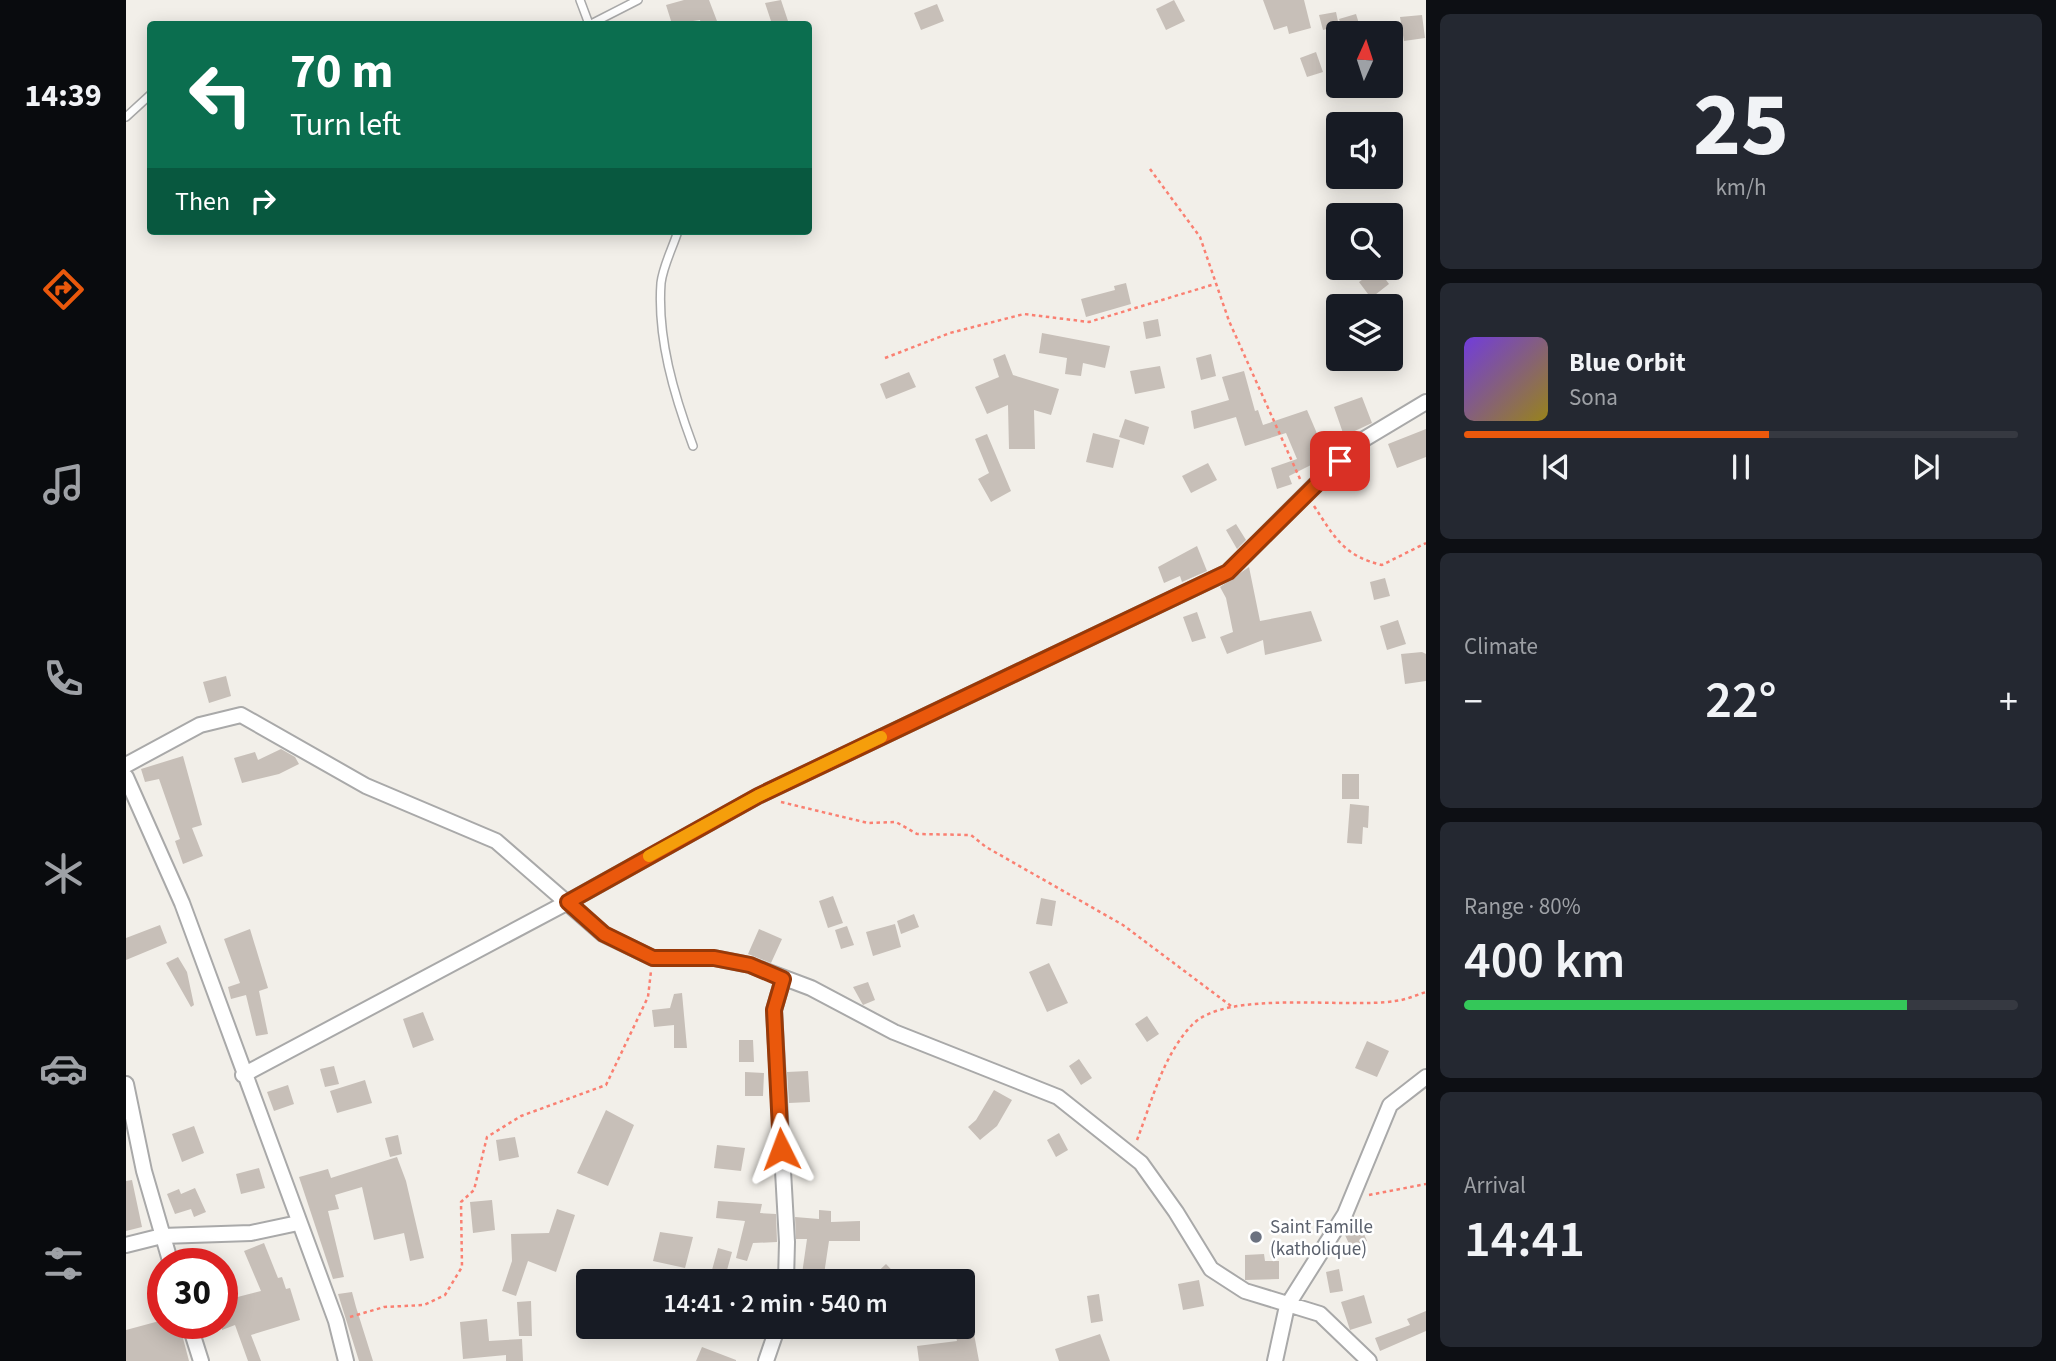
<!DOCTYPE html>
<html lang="en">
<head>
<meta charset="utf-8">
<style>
	body { margin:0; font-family:"Source Sans 3",sans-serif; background:#242831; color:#f1f3f6; height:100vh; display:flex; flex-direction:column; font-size:26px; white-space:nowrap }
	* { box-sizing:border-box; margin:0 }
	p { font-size:23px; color:#9ea1a6 }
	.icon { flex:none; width:38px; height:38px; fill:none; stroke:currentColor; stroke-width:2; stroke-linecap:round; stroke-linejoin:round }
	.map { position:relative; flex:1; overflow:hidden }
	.sheet { display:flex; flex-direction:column; gap:14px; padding:14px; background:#0d0f14; width:630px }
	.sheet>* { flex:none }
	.banner { position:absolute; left:21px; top:21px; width:665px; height:214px; border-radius:7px; box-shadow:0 4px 18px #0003; background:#0b6e4f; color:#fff; overflow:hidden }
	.needle { width:46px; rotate:3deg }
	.fabs { position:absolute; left:1200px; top:21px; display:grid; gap:14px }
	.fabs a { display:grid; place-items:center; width:77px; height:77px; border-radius:7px; background:#171b24; box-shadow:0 4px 18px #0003; font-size:35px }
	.speed { position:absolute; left:21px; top:1248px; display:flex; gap:14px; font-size:35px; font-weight:700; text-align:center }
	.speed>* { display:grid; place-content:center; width:91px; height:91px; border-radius:50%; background:#171b24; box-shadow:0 4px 18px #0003; line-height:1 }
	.speed .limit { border:10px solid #d22; background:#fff; color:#111 }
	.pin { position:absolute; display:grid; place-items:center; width:60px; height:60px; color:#fff; margin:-30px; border-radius:14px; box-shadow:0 4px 10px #0006 }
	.me { position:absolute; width:77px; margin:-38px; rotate:357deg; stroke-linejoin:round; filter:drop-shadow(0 0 5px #0008) }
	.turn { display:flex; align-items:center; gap:24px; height:147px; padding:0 28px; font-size:32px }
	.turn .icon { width:91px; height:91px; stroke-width:2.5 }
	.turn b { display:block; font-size:49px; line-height:60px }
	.then { display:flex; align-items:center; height:66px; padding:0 28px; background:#0003; gap:14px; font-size:26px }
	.big { font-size:52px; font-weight:600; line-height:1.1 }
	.sheet .card { flex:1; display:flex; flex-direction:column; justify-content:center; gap:10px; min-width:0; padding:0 24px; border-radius:10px; background:#242831 }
	.sheet .dial { align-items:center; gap:0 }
	.dial b { font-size:91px; line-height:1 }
	.song { display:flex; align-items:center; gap:21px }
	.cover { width:84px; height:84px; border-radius:10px; background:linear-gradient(135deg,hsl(260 70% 55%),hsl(50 70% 35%)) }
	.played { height:7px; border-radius:4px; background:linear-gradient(90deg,#ea580c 55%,#363941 55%) }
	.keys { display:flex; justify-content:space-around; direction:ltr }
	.heat { display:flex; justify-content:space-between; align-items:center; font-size:38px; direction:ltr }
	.charge { height:10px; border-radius:5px; background:linear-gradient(90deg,#34c759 80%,#363941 0) }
	.trip { position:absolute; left:450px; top:1269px; width:399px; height:70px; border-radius:7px; background:#171b24; box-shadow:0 4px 18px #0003; font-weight:600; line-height:70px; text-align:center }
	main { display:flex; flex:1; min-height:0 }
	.menu { display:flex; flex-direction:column; width:126px; justify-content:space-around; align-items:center; background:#090b0e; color:#9ea1a6 }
	.menu .icon { width:49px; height:49px }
	.menu .selected { color:#ea580c }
	.menu b { font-size:32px; color:#f1f3f6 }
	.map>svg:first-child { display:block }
	.building { fill:#c7bfb8 }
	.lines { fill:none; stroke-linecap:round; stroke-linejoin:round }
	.lane-casing { stroke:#a9a9a9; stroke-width:10 }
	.street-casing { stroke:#a9a9a9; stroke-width:18 }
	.path { stroke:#fa8072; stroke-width:2.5; stroke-dasharray:3.5 3.5; stroke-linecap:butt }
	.lane { stroke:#fff; stroke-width:7 }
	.street { stroke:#fff; stroke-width:14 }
	.route-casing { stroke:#983908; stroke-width:18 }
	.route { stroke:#ea580c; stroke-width:12 }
	.slow { stroke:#f59e0b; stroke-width:12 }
	.worship-dot { fill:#6b7280; stroke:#fff; stroke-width:2.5 }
	.labels { text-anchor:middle; stroke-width:5; stroke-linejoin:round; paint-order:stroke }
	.worship-label { font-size:19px; fill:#5b616d; stroke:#fff; text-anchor:start }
</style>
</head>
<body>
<main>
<nav class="menu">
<b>14:39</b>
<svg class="icon selected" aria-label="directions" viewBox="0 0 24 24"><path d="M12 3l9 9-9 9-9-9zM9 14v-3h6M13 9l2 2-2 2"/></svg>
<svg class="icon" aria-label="music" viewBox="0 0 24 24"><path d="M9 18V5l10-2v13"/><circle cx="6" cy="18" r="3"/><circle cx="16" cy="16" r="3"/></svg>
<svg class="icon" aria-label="phone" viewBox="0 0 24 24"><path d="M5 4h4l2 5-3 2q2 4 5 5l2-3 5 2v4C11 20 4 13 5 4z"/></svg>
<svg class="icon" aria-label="climate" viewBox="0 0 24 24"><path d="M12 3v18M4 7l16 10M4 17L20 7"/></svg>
<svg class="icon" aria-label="car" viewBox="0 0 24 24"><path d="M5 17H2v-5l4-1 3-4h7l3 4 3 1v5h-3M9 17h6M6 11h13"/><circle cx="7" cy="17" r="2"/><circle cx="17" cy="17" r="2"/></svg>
<svg class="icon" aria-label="filters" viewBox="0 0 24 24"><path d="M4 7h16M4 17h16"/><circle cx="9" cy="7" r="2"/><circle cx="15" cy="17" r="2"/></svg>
</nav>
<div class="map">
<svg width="1300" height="1361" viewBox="0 0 1300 1361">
	<rect width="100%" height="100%" fill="#f2efe9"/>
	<path class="building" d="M 558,0 L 583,0 L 591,21 L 580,24 L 575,24 L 574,20 L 546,24 L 540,5 Z
		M 655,0 L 663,24 L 646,24 L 639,3 Z
		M 1048,0 L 1059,21 L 1040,30 L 1030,9 Z
		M 1137,0 L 1178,0 L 1185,28 L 1163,34 L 1161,26 L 1148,30 Z
		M 811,4 L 818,21 L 795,30 L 788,13 Z
		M 1210,12 L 1213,26 L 1197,30 L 1193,15 Z
		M 1230,14 L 1236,33 L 1218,33 L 1213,19 Z
		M 1296,15 L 1299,38 L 1278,41 L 1274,17 Z
		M 1190,52 L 1197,72 L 1181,77 L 1174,58 Z
		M 1252,269 L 1263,284 L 1245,298 L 1233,282 Z
		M 1000,283 L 1005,304 L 960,317 L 955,299 L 989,290 L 988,286 Z
		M 1032,319 L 1035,336 L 1020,339 L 1017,322 Z
		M 916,333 L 984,346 L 979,368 L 957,363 L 955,376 L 939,374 L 941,358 L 913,353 Z
		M 879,354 L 887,375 L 933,389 L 925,415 L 908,410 L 909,449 L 883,449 L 882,405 L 861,414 L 849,387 L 873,377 L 867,359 Z
		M 1085,354 L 1090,376 L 1075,380 L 1070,358 Z
		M 1034,366 L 1039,388 L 1009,394 L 1004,371 Z
		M 1118,371 L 1129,411 L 1132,410 L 1137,425 L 1181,410 L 1201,457 L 1163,476 L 1166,484 L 1151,489 L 1145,468 L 1171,459 L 1160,433 L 1119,446 L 1110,417 L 1068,429 L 1065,411 L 1103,400 L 1096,377 Z
		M 783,372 L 790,387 L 760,399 L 754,384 Z
		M 1236,397 L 1246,423 L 1218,436 L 1208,407 Z
		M 999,419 L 1023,427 L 1018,445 L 993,437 Z
		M 1300,429 L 1300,457 L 1271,468 L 1262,444 Z
		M 967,433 L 994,440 L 987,468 L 960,462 Z
		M 861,434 L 885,491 L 865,502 L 852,479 L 863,473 L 849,439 Z
		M 1082,463 L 1091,480 L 1065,493 L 1056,476 Z
		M 1110,524 L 1120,540 L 1111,549 L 1100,530 Z
		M 1071,546 L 1081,571 L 1056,582 L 1054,576 L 1038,583 L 1032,567 Z
		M 1123,567 L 1134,621 L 1185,611 L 1196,641 L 1139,655 L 1137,640 L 1101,654 L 1094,637 L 1107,632 L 1100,598 L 1094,587 Z
		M 1259,578 L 1264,596 L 1248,600 L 1244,582 Z
		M 1071,612 L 1080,638 L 1066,642 L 1057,617 Z
		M 1272,620 L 1280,644 L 1261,650 L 1254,626 Z
		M 1296,652 L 1300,654 L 1300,681 L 1279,684 L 1275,654 Z
		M 100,676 L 105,696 L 83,703 L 77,682 Z
		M 155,749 L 169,757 L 173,764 L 153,774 L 116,783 L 108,758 L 129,752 L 132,760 Z
		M 57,756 L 76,825 L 66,828 L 77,856 L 57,864 L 49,841 L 54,839 L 33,779 L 19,782 L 15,769 Z
		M 1216,774 L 1233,774 L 1233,799 L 1216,799 Z
		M 1224,804 L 1243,806 L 1242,828 L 1237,827 L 1236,844 L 1221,843 Z
		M 707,896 L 717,923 L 702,928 L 693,901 Z
		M 915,898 L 930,901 L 926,926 L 910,924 Z
		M 788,914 L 793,927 L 775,934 L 771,921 Z
		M 769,924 L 775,947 L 747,956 L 740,932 Z
		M 34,925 L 41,943 L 0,960 L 0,938 Z
		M 721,926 L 728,945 L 715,949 L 709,930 Z
		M 124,929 L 142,988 L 133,991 L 142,1034 L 130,1036 L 120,995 L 105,999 L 102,987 L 114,983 L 98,939 Z
		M 633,929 L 656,939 L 645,963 L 622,954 Z
		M 52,957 L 61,972 L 68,1005 L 65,1007 L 40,963 Z
		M 923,963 L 942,1003 L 921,1012 L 903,972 Z
		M 742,982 L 749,1000 L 737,1005 L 727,987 Z
		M 556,993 L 561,1048 L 548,1048 L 548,1025 L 528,1027 L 526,1010 L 544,1008 L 548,994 Z
		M 297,1012 L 308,1040 L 287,1048 L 277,1019 Z
		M 1021,1016 L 1033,1034 L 1021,1042 L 1009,1024 Z
		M 613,1040 L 627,1040 L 628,1062 L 613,1062 Z
		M 1241,1041 L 1263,1051 L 1251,1077 L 1229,1068 Z
		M 953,1059 L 966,1078 L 955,1085 L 943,1066 Z
		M 208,1066 L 213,1084 L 199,1087 L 194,1069 Z
		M 682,1071 L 684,1102 L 663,1103 L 661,1072 Z
		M 619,1072 L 638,1073 L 637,1096 L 619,1096 Z
		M 239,1080 L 246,1103 L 211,1113 L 204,1091 Z
		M 162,1085 L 168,1104 L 148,1111 L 141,1092 Z
		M 868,1090 L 886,1100 L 871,1126 L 854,1140 L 842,1127 L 850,1120 Z
		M 480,1110 L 508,1125 L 482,1186 L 451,1173 Z
		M 68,1126 L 78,1153 L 56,1162 L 46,1134 Z
		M 933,1133 L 942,1150 L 930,1157 L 921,1140 Z
		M 272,1135 L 276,1154 L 264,1157 L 259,1138 Z
		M 389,1137 L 393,1157 L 373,1161 L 370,1140 Z
		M 591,1145 L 619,1148 L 615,1171 L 588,1168 Z
		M 271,1157 L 280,1181 L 298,1258 L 284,1261 L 278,1233 L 248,1240 L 236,1187 L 209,1195 L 213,1209 L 202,1211 L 218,1277 L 207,1279 L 173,1177 L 202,1169 L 205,1178 Z
		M 133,1168 L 139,1188 L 115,1194 L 110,1174 Z
		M 6,1180 L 16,1227 L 0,1231 L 0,1181 Z
		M 69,1188 L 80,1212 L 68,1217 L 65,1209 L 49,1214 L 41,1194 L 53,1189 L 55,1194 Z
		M 366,1200 L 369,1230 L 347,1233 L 344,1202 Z
		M 592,1201 L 636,1204 L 634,1213 L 650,1214 L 651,1242 L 627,1243 L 621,1261 L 610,1258 L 619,1221 L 590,1218 Z
		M 431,1209 L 449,1215 L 430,1272 L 402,1261 L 390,1296 L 376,1291 L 386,1261 L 385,1234 L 423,1233 Z
		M 693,1210 L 705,1211 L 705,1222 L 734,1221 L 734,1241 L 703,1241 L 697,1281 L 675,1281 L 681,1239 L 670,1239 L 669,1217 L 693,1219 Z
		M 1235,1227 L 1241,1241 L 1225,1248 L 1219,1235 Z
		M 534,1232 L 567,1237 L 559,1268 L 527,1261 Z
		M 138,1243 L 152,1278 L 156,1277 L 160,1289 L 164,1288 L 174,1320 L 125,1335 L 135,1361 L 122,1361 L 109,1325 L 96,1330 L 96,1301 L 135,1291 L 118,1251 Z
		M 592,1248 L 606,1252 L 598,1281 L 583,1281 Z
		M 1138,1254 L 1139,1261 L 1153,1261 L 1153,1279 L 1119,1280 L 1119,1255 Z
		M 760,1264 L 776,1281 L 742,1281 Z
		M 1213,1269 L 1217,1291 L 1204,1293 L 1200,1272 Z
		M 1073,1280 L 1078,1306 L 1057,1310 L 1052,1284 Z
		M 226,1292 L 230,1307 L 247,1361 L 233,1361 L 212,1294 Z
		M 973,1294 L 977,1321 L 965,1323 L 961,1296 Z
		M 1238,1295 L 1246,1323 L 1224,1330 L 1215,1302 Z
		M 405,1301 L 406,1336 L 393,1336 L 391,1302 Z
		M 1300,1311 L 1300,1331 L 1254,1351 L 1249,1338 L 1284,1325 L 1281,1319 Z
		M 361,1319 L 363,1341 L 396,1339 L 397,1361 L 380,1361 L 380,1355 L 337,1359 L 334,1322 Z
		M 37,1320 L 37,1323 L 53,1323 L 63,1361 L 0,1361 L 0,1330 Z
		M 848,1334 L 853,1361 L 793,1361 L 791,1346 L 831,1341 L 830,1337 Z
		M 974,1334 L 984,1361 L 933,1361 L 929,1349 Z
		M 576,1347 L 610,1360 L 610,1361 L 570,1361 Z"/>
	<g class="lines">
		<defs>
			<path id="lane" d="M 454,0 L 463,24
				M 465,24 L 512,0
				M 0,117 L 24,95
				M 552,231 C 547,247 537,266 535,283 C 531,338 548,395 567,446"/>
			<path id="street" d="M 0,765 L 74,725 L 115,715 L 240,786 L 370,841 L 477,934 L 527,958 L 588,958 L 624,965 L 685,988 L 768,1032 L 932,1097 L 1015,1163 L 1050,1212 L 1085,1269 L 1119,1291 L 1194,1314 L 1243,1361
				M 0,777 L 56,903 L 210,1321 L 220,1361
				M 657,979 L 648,1010 L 661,1242 L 660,1281
				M 117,1075 L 442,902 L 632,796 L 1102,572 L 1230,444 L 1300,402
				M 0,1084 L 18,1171 L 45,1264
				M 0,1245 L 36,1236 L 125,1233 L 172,1223
				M 63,1323 L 75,1361
				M 640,1361 L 652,1326
				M 1149,1361 L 1161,1306 L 1219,1214 L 1264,1105 L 1300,1077"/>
		</defs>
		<use href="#lane" class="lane-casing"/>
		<use href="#street" class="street-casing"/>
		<path class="path" d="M 1024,169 L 1074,237 L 1103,321 L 1174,479
			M 759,358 L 824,333 L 898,314 L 963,322 L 1089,284
			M 1188,506 C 1209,538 1218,556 1256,565 L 1300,543
			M 655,802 L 742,823 L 770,822 L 791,834 L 845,835 L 860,847 L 997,925 L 1105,1006
			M 1011,1140 C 1026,1101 1037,1055 1066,1025 C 1100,989 1220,1009 1269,1001 C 1280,1000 1290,995 1300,992
			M 1243,1195 L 1300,1184
			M 224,1317 L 258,1307 L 298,1305 L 319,1295 L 336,1267 L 335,1202 L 348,1190 L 361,1137 L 395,1116 L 480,1085 L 522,997 L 525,971"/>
		<use href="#lane" class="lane"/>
		<use href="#street" class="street"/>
	</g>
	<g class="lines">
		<defs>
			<path id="route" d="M 655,1149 L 648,1010 L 657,979 L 624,965 L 588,958 L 527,958 L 478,934 L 442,902 L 632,796 L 1102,572 L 1214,461"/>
		</defs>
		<use href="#route" class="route-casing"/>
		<use href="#route" class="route"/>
		<path class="slow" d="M 523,856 L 632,796 L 755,737"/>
	</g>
	<circle class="worship-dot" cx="1130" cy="1237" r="7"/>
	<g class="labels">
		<g class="worship-label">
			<text x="1144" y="1233">Saint Famille<tspan x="1144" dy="22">(katholique)</tspan></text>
		</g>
	</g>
</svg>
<div class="fabs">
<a><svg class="needle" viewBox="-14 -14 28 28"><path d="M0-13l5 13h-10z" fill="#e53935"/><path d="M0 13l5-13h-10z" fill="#9ea1a6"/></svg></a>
<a><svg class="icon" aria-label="sound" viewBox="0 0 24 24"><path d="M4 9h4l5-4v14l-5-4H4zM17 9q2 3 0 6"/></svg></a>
<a><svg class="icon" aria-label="search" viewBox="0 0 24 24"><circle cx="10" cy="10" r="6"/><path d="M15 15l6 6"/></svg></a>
<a><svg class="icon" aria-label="layers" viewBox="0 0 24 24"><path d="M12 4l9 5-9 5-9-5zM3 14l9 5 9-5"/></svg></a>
</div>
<div class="speed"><div class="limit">30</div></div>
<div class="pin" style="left:1214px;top:461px;background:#d93025"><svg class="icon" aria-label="arrive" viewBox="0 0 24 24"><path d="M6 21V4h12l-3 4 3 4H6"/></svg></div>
<svg class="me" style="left:655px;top:1149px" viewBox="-20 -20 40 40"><path d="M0-17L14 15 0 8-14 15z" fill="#ea580c" stroke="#fff" stroke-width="4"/></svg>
<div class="trip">14:41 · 2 min · 540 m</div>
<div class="banner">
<div class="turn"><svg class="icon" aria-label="left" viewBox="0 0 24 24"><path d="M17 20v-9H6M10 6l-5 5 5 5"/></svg><div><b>70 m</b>Turn left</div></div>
<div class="then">Then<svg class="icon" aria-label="right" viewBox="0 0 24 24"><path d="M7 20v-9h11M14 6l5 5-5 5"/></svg></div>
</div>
</div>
<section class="sheet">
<div class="card dial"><b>25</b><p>km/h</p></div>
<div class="card">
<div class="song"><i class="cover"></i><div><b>Blue Orbit</b><p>Sona</p></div></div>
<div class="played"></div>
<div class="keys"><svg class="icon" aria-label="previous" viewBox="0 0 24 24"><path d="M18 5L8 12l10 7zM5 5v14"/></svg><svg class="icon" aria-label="pause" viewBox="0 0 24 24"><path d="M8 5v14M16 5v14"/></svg><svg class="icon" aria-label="next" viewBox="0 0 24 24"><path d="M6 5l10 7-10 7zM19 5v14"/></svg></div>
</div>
<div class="card"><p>Climate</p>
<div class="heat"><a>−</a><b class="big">22°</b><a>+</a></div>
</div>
<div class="card"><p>Range · 80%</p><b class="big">400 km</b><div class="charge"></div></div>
<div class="card"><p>Arrival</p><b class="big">14:41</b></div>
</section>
</main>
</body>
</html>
